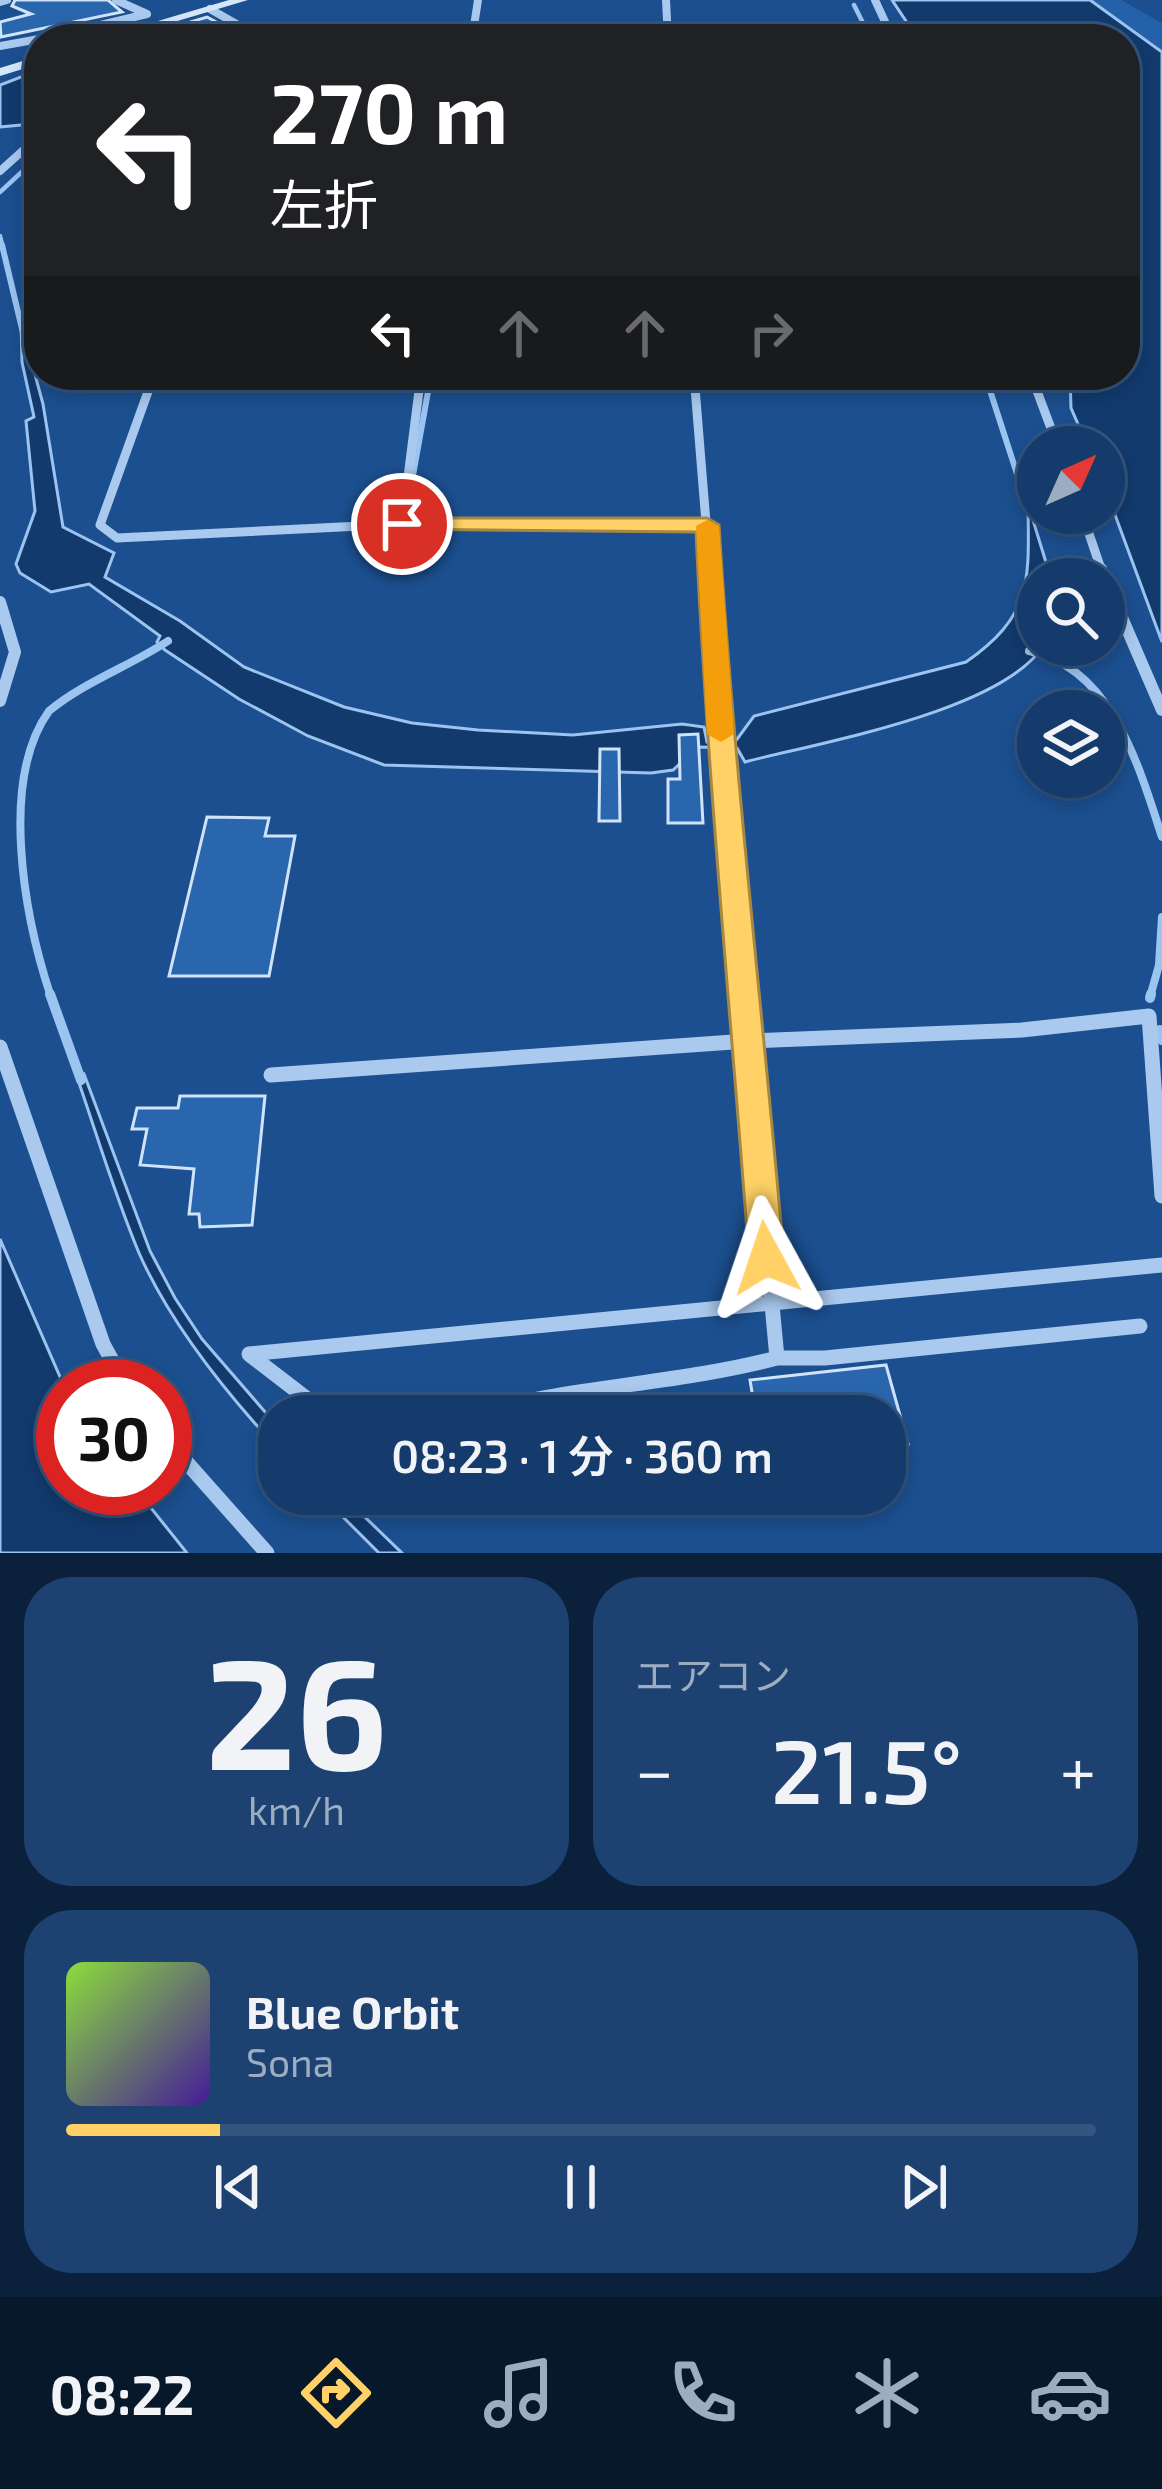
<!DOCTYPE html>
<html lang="ja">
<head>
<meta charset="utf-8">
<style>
	body { margin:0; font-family:"Exo 2","Noto Sans JP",sans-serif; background:#1d4271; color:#f1f3f6; height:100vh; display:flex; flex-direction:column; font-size:45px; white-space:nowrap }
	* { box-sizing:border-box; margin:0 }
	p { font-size:39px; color:#9dadc1 }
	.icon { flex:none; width:66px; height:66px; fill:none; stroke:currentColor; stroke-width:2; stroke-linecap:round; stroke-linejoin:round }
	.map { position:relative; height:1553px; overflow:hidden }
	.sheet { display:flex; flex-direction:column; gap:24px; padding:24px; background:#0b203b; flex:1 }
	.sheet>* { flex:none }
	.hud { position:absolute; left:24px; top:24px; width:1116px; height:366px; border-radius:48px; box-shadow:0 6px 18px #0003,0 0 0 3px #33557e; background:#202124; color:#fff; overflow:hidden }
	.needle { width:78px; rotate:45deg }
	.controls { position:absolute; left:1017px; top:426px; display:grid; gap:24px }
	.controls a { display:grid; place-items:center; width:108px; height:108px; border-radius:50%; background:#143b6b; box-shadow:0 6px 18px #0003,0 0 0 3px #33557e; font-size:60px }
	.speed { position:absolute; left:36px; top:1359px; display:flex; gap:24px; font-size:60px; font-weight:700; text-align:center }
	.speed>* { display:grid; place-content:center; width:156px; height:156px; border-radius:50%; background:#143b6b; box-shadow:0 6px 18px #0003,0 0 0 3px #33557e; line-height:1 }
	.speed .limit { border:18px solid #d22; background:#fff; color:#111 }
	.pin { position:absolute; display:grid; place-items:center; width:102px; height:102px; color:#fff; margin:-51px; border:6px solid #fff; border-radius:50%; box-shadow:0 3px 12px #0007 }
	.me { position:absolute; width:132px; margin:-66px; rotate:355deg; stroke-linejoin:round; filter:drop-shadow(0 0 9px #0008) }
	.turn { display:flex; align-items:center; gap:42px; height:252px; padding:0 48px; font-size:54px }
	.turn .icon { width:156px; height:156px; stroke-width:2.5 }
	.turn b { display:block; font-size:84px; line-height:102px }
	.lanes { display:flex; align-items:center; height:114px; padding:0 48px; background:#0003; justify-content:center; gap:60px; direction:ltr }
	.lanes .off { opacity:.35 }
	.big { font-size:90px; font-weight:600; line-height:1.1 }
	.sheet .tile { flex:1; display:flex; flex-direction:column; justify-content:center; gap:18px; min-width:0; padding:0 42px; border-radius:48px; background:#1d4271 }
	.sheet .dial { align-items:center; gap:0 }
	.dial b { font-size:156px; line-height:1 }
	.song { display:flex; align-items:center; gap:36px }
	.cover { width:144px; height:144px; border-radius:18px; background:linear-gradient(135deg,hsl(90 70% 55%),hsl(260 70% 35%)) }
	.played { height:12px; border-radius:6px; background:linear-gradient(90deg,#ffd166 15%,#33557e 15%) }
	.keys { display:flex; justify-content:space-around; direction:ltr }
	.heat { display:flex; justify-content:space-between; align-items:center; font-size:66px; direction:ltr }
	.sheet .tiles { flex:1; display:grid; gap:24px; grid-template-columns:1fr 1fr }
	.tile:last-child { grid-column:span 2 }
	.trip { position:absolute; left:258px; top:1395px; width:648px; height:120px; border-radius:48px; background:#143b6b; box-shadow:0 6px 18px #0003,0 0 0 3px #33557e; font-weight:600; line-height:120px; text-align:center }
	.tab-bar { display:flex; height:192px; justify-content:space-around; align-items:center; background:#08182b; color:#9dadc1 }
	.tab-bar .icon { width:84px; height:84px }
	.tab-bar .on { color:#ffd166 }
	.tab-bar b { font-size:54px; color:#f1f3f6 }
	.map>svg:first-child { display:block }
	.green { fill:#2461a8 }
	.water { fill:#123a6d; stroke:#9cc4f0; stroke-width:3 }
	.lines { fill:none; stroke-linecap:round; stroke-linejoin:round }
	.stream-far3 { stroke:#9cc4f0; stroke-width:4.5 }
	.stream-far2 { stroke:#9cc4f0; stroke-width:6 }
	.stream-far1 { stroke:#9cc4f0; stroke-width:8 }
	.stream { stroke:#9cc4f0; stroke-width:10 }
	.building { fill:#2a66ad; stroke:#cfe3fa; stroke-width:3 }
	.street-far3 { stroke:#a9c9ee; stroke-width:8 }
	.street-far2 { stroke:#a9c9ee; stroke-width:9 }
	.street-far1 { stroke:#a9c9ee; stroke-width:12 }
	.street { stroke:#a9c9ee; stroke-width:15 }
	.secondary { fill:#d6e6fa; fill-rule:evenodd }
	.route { fill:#ffd166; stroke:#a68842; stroke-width:3 }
	.slow { fill:#f59e0b }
</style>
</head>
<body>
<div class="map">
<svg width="1162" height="1553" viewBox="0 0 1162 1553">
	<rect width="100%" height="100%" fill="#1b4f8f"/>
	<path class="green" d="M 1090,0 L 1121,0 L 1162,23 L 1162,52 Z"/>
	<path class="water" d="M 892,0 L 1090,0 L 1162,52 L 1162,642 L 1104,485 L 1104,447 L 1088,447 L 1071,408 L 1070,375 L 1125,375 L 1125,39 L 918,39 Z
		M 39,70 L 39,107 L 21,125 L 0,127 L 0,85 Z
		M 21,323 L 43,404 L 63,527 L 114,553 L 105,577 L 180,621 L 244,667 L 344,707 L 412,723 L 478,730 L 573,735 L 682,724 L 704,727 L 707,742 L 735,742 L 754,716 L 966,662 C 1033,615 1029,581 1028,504 L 1049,572 L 1049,579 L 1038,579 L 1038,645 L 1044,645 C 1002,711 822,742 745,762 L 737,748 L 698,747 L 673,770 L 651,773 L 384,765 L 308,736 L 239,699 L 165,650 L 157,642 L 160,636 L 89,584 L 51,592 L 20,573 L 16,564 L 35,511 L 26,421 L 34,417 L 22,362 Z
		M 84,1074 L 150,1251 L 175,1298 L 202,1339 L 279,1428 L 279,1450 C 226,1393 171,1325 139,1253 C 115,1196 97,1135 77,1077 Z
		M 0,1239 L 64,1386 L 63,1488 L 135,1488 L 187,1553 L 0,1553 Z
		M 320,1494 L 341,1494 L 402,1553 L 379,1553 Z"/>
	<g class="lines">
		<path class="stream-far3" d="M 854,5 L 871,39
			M 0,192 L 39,156
			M 0,236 L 3,248"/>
		<path class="stream-far2" d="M 2,245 L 23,333
			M 985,375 L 1029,511
			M 410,492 L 431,375"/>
		<path class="stream-far1" d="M 1029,651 C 1112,667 1139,767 1162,837
			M 51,997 C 23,913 0,779 49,711 C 84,682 130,666 168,641
			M 1150,997 L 1159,965 L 1162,917"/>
		<path class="stream" d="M 50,994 L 81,1080
			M 1150,998 L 1151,994
			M 1160,1030 L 1162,1040"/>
	</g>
	<path class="building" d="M 15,0 L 108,0 L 122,12 L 1,37 L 0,22 L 31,14 L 12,6 Z
		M 207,17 L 222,25 L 172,39 L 133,39 Z
		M 698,734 L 703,823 L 668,823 L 668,779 L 680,779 L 679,735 Z
		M 600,749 L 619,749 L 620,821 L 599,821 Z
		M 207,817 L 269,818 L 265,836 L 295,836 L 269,976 L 169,976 Z
		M 180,1096 L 265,1096 L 252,1225 L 200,1227 L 199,1214 L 189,1214 L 194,1169 L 140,1165 L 147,1129 L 132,1129 L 137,1108 L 178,1108 Z
		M 886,1365 L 908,1444 L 885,1446 L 885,1416 L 799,1416 L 798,1412 L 756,1416 L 750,1380 Z"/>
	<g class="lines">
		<path class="street-far3" d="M 666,0 L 668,39
			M 875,0 L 893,39
			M 0,2 L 7,0
			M 210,9 L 263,39
			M 41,39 L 147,14 L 116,0
			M 472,39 L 478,0
			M 0,46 L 39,39
			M 0,171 L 39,136"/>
		<path class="street-far2" d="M 154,375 L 100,525 L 117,538 L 402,524 L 707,525
			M 694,375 L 710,572
			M 1031,375 L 1058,447
			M 1082,513 L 1102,572
			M 402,524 L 421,375"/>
		<path class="street-far1" d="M 710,569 L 743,997
			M 1101,569 L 1162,710
			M 0,602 L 15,652 L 0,701"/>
		<path class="street" d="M 743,994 L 777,1358 L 825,1358 L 1140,1326
			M 0,1047 L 103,1344 L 126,1386
			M 271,1075 L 747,1041 L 1022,1030 L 1149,1016 L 1162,1196
			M 249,1354 L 1162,1265
			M 250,1355 L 319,1408 L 343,1416
			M 465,1416 C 567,1386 674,1385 777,1358
			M 165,1438 L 267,1553"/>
		<path class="secondary" d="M 229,0 L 248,0 L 117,39 L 97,39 Z
			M 39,56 L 39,64 L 0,76 L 0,68 Z"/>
	</g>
	<path class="route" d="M 402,518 L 707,518 L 719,525 C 734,769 763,1013 784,1258 L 779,1268 L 766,1272 L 754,1268 L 749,1258 C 731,1016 707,774 696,532 L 394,529 L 394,520 Z"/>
	<path class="slow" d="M 707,520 L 719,526 L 734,734 L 721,742 L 707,734 L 696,526 Z"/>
</svg>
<div class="controls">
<a><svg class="needle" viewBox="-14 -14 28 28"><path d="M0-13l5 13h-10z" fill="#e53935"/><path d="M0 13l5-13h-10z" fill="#9dadc1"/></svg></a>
<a><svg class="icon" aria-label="search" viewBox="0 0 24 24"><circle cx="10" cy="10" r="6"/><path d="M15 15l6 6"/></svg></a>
<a><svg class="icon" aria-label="layers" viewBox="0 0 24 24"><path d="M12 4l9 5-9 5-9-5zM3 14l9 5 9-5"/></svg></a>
</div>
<div class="speed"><div class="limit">30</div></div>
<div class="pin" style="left:402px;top:524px;background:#d93025"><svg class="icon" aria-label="arrive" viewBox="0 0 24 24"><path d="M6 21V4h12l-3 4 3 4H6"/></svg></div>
<svg class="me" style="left:766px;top:1258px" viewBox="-20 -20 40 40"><path d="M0-17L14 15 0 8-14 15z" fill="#ffd166" stroke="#fff" stroke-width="4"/></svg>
<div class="trip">08:23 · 1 分 · 360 m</div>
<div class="hud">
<div class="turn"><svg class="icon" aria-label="left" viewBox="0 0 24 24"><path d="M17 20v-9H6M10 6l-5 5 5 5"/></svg><div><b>270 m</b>左折</div></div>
<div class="lanes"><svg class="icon" aria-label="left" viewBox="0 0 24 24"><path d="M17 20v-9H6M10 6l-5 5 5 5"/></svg><svg class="icon off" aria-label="ahead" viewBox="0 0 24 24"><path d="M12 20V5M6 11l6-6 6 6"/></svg><svg class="icon off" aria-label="ahead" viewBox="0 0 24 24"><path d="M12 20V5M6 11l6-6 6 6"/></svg><svg class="icon off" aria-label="right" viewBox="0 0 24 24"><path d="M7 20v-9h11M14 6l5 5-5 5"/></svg></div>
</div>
</div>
<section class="sheet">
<div class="tiles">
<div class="tile dial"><b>26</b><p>km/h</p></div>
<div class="tile"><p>エアコン</p>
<div class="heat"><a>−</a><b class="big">21.5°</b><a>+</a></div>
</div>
<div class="tile">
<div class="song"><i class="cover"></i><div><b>Blue Orbit</b><p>Sona</p></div></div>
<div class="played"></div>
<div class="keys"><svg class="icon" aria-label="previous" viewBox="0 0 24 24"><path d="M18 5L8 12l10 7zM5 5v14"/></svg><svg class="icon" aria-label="pause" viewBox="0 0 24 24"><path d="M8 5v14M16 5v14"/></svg><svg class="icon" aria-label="next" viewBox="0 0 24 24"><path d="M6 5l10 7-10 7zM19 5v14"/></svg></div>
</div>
</div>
</section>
<nav class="tab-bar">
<b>08:22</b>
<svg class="icon on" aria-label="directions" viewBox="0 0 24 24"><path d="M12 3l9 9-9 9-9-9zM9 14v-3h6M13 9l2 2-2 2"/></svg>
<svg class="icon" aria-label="music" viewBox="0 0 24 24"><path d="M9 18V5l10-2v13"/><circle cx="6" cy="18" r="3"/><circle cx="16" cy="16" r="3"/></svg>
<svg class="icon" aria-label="phone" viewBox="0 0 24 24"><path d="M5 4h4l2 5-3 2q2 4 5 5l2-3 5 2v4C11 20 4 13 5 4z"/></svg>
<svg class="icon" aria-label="climate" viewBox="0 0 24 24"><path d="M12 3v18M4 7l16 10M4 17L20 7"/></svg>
<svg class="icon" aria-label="car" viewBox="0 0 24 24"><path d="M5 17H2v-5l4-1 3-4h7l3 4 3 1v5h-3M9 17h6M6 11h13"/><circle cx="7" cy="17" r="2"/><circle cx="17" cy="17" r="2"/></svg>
</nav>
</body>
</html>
